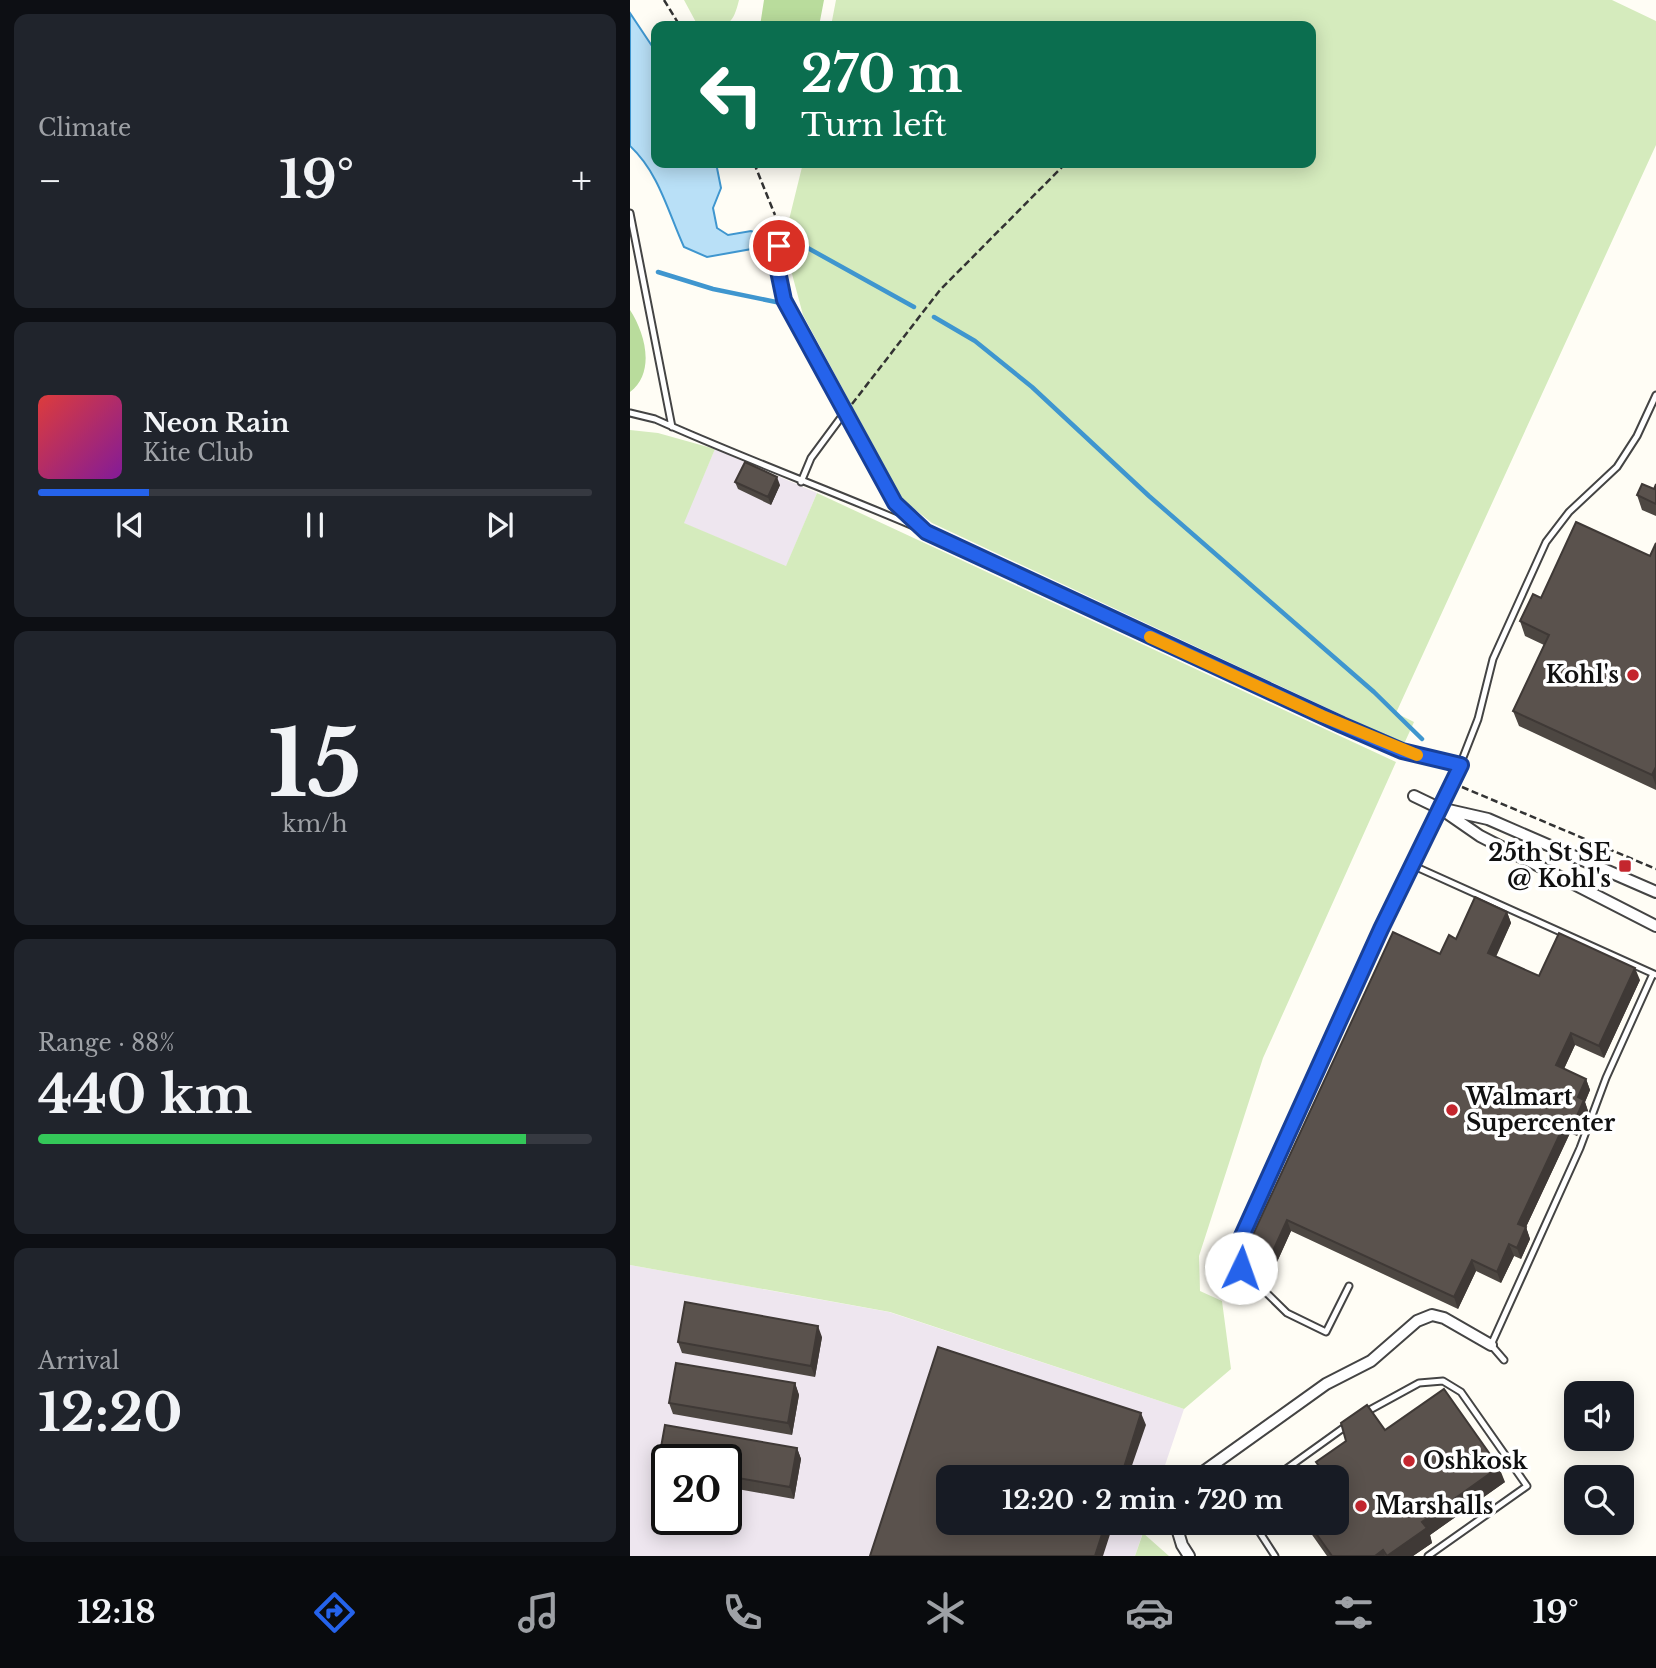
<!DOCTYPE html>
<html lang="en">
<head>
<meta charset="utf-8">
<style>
	body { margin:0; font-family:"Libre Baskerville",serif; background:#20242c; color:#f1f3f6; height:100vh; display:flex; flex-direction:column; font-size:26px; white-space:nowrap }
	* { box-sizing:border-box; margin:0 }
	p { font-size:23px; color:#9ea1a6 }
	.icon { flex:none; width:38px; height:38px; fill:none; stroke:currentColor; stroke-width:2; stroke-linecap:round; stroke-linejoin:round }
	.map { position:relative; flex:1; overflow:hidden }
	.drawer { display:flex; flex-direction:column; gap:14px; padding:14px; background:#0d0f14; width:630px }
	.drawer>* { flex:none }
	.hud { position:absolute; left:21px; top:21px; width:665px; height:147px; border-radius:14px; box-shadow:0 4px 18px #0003; background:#0b6e4f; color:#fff; overflow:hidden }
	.fabs { position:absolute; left:934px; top:1381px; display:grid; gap:14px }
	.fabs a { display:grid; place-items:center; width:70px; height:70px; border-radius:14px; background:#171b24; box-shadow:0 4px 18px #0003; font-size:35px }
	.speed { position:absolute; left:21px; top:1444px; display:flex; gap:14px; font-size:35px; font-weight:700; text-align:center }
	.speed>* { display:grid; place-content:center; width:91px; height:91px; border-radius:50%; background:#171b24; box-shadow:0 4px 18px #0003; line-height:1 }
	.speed .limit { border:4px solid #111; border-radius:10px; background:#fff; color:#111 }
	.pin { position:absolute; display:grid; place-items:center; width:60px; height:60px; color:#fff; margin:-30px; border:4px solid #fff; border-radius:50%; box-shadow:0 2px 7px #0007 }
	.me { position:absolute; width:77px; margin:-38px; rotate:3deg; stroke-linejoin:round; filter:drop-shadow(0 0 5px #0008) }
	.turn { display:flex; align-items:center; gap:24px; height:147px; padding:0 35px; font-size:32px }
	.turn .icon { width:91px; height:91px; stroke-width:2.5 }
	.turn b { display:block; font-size:49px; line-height:60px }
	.big { font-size:52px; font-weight:700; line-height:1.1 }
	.drawer .card { flex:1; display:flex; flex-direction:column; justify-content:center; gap:10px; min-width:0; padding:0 24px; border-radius:14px; background:#20242c }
	.drawer .dial { align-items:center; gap:0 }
	.dial b { font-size:91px; line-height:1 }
	.song { display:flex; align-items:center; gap:21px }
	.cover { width:84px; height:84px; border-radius:10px; background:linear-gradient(135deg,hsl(0 70% 55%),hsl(290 70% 35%)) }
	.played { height:7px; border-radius:4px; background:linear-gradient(90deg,#2563eb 20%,#363941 20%) }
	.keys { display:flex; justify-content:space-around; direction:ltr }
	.heat { display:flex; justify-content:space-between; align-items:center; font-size:38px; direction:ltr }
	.charge { height:10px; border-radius:5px; background:linear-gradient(90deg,#34c759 88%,#363941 0) }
	.trip { position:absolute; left:306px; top:1465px; width:413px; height:70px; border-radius:14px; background:#171b24; box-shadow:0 4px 18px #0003; font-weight:700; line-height:70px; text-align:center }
	.dock { display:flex; height:112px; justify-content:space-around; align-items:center; background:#090b0e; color:#9ea1a6 }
	.dock .icon { width:49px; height:49px }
	.dock .on { color:#2563eb }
	.dock b { font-size:32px; color:#f1f3f6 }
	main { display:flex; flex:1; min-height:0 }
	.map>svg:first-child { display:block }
	.industrial { fill:#eee6ef; fill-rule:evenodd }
	.green { fill:#d5ebbd }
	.forest { fill:#b9dc9c }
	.water { fill:#b9e0f7; stroke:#3f96cf; stroke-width:2 }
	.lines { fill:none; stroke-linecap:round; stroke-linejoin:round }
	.stream { stroke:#3f96cf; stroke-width:4.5 }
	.lane-casing { stroke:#444; stroke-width:9 }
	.street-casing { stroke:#444; stroke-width:14 }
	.path { stroke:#333; stroke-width:2.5; stroke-dasharray:7 3.5; stroke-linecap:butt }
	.lane { stroke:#fff; stroke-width:5 }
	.street { stroke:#fff; stroke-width:10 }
	.wall { fill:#4d4742 }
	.shaded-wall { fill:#3f3936 }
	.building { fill:#5a524d; stroke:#3f3936; stroke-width:2 }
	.route-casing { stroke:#184099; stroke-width:18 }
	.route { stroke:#2563eb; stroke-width:12 }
	.slow { stroke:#f59e0b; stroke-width:12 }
	.poi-dot { fill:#c4262e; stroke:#fff; stroke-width:2.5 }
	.labels { text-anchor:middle; stroke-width:7; stroke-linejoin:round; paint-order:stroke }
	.poi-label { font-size:23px; font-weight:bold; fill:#111; stroke:#fff; text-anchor:start }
</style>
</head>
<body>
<main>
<section class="drawer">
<div class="card"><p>Climate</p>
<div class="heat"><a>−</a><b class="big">19°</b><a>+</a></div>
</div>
<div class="card">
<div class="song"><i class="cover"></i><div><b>Neon Rain</b><p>Kite Club</p></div></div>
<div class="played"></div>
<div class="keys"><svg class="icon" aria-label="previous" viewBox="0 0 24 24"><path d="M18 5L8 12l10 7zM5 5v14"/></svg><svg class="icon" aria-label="pause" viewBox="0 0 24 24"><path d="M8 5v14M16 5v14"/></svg><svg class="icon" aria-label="next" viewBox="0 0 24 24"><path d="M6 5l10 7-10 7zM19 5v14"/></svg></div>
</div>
<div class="card dial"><b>15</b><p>km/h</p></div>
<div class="card"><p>Range · 88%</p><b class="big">440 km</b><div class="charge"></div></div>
<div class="card"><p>Arrival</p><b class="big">12:20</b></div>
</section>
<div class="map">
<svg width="1026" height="1556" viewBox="0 0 1026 1556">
	<rect width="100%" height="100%" fill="#fffdf5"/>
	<path class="industrial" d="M 85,449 L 187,493 L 156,567 L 53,523 Z
		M 0,1265 L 259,1312 L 554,1409 L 531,1477 L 318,1477 L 318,1522 L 516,1523 L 505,1556 L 0,1556 ZM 37,1460 L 96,1460 L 96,1519 L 37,1519 Z"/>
	<path class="green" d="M 54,0 L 109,0 C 102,29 96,26 68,26 Z
		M 206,0 L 982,0 L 1026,21 L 1026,145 L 766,713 L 784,722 L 774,744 L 302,523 L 272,499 L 173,315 L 158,259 L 156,232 L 173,163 L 681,163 L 681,26 L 201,26 Z
		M 0,430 L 28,433 L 85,449 L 54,523 L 156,566 L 187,493 L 766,762 L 633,1058 L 569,1256 L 570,1291 L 592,1301 L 601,1369 L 554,1409 L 260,1312 L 0,1265 Z
		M 513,1533 L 539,1556 L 505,1556 Z"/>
	<path class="forest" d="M 134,0 L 194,0 L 189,26 L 130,26 Z
		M 0,310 C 15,333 26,372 0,392 Z"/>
	<path class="water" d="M 0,13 L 26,52 L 26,163 L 86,163 L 91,188 L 83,208 L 87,228 L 98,235 L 121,231 L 135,236 L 127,248 L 77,257 L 54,247 C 38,212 29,173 0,146 Z"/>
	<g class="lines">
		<path class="stream" d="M 167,242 L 284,307
			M 28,272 L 83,289 L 146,302
			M 304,317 L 345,341 L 402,387 L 519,496 L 744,692 L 792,739"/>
		<defs>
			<path id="lane" d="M 0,213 L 42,427
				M 150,221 L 148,271 L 154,300 L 265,503 L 294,529
				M 0,413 L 25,419 C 114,459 205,492 295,531 C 455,602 611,681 772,751 L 831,765
				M 171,482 L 181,458 L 215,412
				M 784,866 L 1026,975
				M 719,1286 L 696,1332 L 657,1313 L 611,1268 L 611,1238 L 751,929 L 823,783 L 848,719 L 863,659 L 916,542 L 939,512 L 987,467 L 1007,436 L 1026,395
				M 874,1360 L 861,1345 L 950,1148 L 976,1078 L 1022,976
				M 736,1412 L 789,1383 L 813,1381 L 831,1392 L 897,1486 L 798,1556
				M 645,1477 L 716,1426
				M 623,1522 L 645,1556"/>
			<path id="street" d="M 784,796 L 811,809 L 850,836 L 1026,926
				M 814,809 L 858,819 L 1026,892
				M 566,1477 L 696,1384 L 741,1361 L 787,1321 L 802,1315 L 814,1318 L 861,1345
				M 545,1522 L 552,1545 L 559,1556"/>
		</defs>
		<use href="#lane" class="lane-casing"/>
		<use href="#street" class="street-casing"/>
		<path class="path" d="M 34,0 L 50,26
			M 124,163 L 145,215
			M 222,404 L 310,290 L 436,163
			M 832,787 L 1026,869"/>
		<use href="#lane" class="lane"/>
		<use href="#street" class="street"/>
	</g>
	<path class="wall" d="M 105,482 L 150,485 L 141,505 L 108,489 Z
		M 1026,484 L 1026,516 L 1012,510 L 1007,495 L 1024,489 Z
		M 1026,543 L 1026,790 L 889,726 L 883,711 L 914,645 L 895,636 L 890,621 L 911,598 L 1020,556 Z
		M 877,912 L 881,923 L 866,957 L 909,976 L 1010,980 L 974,1058 L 945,1045 L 934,1069 L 956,1079 L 960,1090 L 955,1102 L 958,1111 L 947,1136 L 940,1133 L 896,1227 L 900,1239 L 891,1259 L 884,1256 L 871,1283 L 846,1271 L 828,1309 L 661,1231 L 647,1262 L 624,1252 L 620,1241 L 810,954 Z
		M 192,1337 L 185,1377 L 52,1353 L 48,1342 Z
		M 165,1383 L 169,1395 L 162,1435 L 43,1414 L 39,1403 Z
		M 35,1425 L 167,1448 L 171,1459 L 164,1499 L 96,1487 L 96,1460 L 37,1460 L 37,1476 L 32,1476 L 28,1464 Z
		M 755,1430 L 875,1482 L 800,1535 L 802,1543 L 783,1556 L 697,1556 L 673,1522 L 707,1522 L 707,1477 L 692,1477 L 686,1462 Z"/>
	<path class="shaded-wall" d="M 147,477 L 150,485 L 141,505 L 138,497 Z
		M 1026,767 L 1026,786 L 1022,775 Z
		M 877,912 L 881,923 L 862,964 L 858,953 Z
		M 1005,968 L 1010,980 L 974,1058 L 969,1046 Z
		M 941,1033 L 945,1045 L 930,1077 L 926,1065 Z
		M 956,1079 L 960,1090 L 955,1102 L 958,1111 L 947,1136 L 943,1125 L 948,1097 Z
		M 936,1121 L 940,1133 L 896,1227 L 900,1239 L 891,1259 L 887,1248 L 888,1224 Z
		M 657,1220 L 661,1231 L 647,1262 L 643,1251 Z
		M 879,1244 L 884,1256 L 871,1283 L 867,1272 Z
		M 842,1260 L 846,1271 L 828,1309 L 824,1297 Z
		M 188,1326 L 192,1337 L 185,1377 L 181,1366 Z
		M 165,1383 L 169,1395 L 162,1435 L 158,1423 Z
		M 511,1413 L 516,1425 L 498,1477 L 491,1477 Z
		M 167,1448 L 171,1459 L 164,1499 L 160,1487 Z
		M 869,1467 L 875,1482 L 800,1535 L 802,1543 L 783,1556 L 757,1556 L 792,1522 Z
		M 476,1522 L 484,1522 L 473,1556 L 465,1556 Z
		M 753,1550 L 755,1556 L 745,1556 Z"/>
	<path class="building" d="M 115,462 L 147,477 L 138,497 L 105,482 Z
		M 1012,484 L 1024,489 L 1026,484 L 1026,504 L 1007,495 Z
		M 946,522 L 1020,556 L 1026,543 L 1026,767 L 1022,775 L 883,711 L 919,635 L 890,621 L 903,594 L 911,598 Z
		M 845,897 L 877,912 L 858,953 L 909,976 L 929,933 L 1005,968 L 969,1046 L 941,1033 L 926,1065 L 956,1079 L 948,1097 L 954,1100 L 943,1125 L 936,1121 L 888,1224 L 896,1227 L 887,1248 L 879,1244 L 867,1272 L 842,1260 L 824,1297 L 657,1220 L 643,1251 L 620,1241 L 763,932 L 810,954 L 819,935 L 826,939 Z
		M 55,1302 L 188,1326 L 181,1366 L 48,1342 Z
		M 308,1347 L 511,1413 L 491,1477 L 318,1477 L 318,1522 L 476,1522 L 465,1556 L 240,1556 Z
		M 46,1363 L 165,1383 L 158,1423 L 39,1403 Z
		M 814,1389 L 869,1467 L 792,1522 L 797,1528 L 757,1556 L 753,1550 L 745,1556 L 702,1556 L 678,1522 L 707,1522 L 707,1477 L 697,1477 L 686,1462 L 716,1441 L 711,1423 L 737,1405 L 755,1430 Z
		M 35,1425 L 167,1448 L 160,1487 L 96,1476 L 96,1460 L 37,1460 L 37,1466 L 28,1464 Z"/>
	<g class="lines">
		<defs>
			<path id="route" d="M 149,246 L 148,271 L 154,300 L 265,503 L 296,532 L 712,725 L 772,751 L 831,765 L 751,929 L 611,1238 L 611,1268"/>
		</defs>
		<use href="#route" class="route-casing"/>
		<use href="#route" class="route"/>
		<path class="slow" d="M 520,637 L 692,716 L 787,755"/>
	</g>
	<g class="poi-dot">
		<circle cx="1003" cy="675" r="7"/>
		<rect x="988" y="859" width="14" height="14" rx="3.5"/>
		<circle cx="822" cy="1110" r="7"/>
		<circle cx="779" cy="1461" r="7"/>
		<circle cx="731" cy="1506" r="7"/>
	</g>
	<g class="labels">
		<g class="poi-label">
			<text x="989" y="683" text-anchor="end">Kohl's</text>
			<text x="981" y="861" text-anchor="end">25th St SE<tspan x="981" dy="26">@ Kohl's</tspan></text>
			<text x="836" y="1105">Walmart<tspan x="836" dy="26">Supercenter</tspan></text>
			<text x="793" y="1469">Oshkosk</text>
			<text x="745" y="1514">Marshalls</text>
		</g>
	</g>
</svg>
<div class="fabs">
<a><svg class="icon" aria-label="sound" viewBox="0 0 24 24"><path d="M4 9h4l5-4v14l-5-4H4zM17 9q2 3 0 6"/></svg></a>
<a><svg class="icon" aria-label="search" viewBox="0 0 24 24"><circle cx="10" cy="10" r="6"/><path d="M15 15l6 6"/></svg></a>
</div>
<div class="speed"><div class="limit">20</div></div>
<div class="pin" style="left:149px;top:246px;background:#d93025"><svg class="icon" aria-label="arrive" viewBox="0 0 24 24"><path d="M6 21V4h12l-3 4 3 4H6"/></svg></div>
<svg class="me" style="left:611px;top:1268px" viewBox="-20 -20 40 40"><circle r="19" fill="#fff"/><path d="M0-13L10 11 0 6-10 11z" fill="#2563eb"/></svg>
<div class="trip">12:20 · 2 min · 720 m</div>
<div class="hud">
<div class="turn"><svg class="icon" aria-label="left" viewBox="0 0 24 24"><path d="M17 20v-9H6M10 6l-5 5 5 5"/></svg><div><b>270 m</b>Turn left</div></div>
</div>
</div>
</main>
<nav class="dock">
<b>12:18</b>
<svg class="icon on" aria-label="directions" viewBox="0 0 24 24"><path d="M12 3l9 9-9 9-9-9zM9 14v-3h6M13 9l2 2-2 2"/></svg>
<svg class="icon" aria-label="music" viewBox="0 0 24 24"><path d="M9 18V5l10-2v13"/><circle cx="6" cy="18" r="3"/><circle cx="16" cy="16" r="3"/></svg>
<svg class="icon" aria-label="phone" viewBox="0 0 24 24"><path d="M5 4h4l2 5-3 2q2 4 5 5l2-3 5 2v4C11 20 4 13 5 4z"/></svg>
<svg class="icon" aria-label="climate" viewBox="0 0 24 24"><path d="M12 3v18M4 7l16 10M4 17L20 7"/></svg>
<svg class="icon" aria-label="car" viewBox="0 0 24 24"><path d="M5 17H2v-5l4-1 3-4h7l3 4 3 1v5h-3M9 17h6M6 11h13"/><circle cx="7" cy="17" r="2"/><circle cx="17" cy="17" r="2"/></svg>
<svg class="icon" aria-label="filters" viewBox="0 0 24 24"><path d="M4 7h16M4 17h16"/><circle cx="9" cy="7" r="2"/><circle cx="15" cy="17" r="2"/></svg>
<b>19°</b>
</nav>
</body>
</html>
